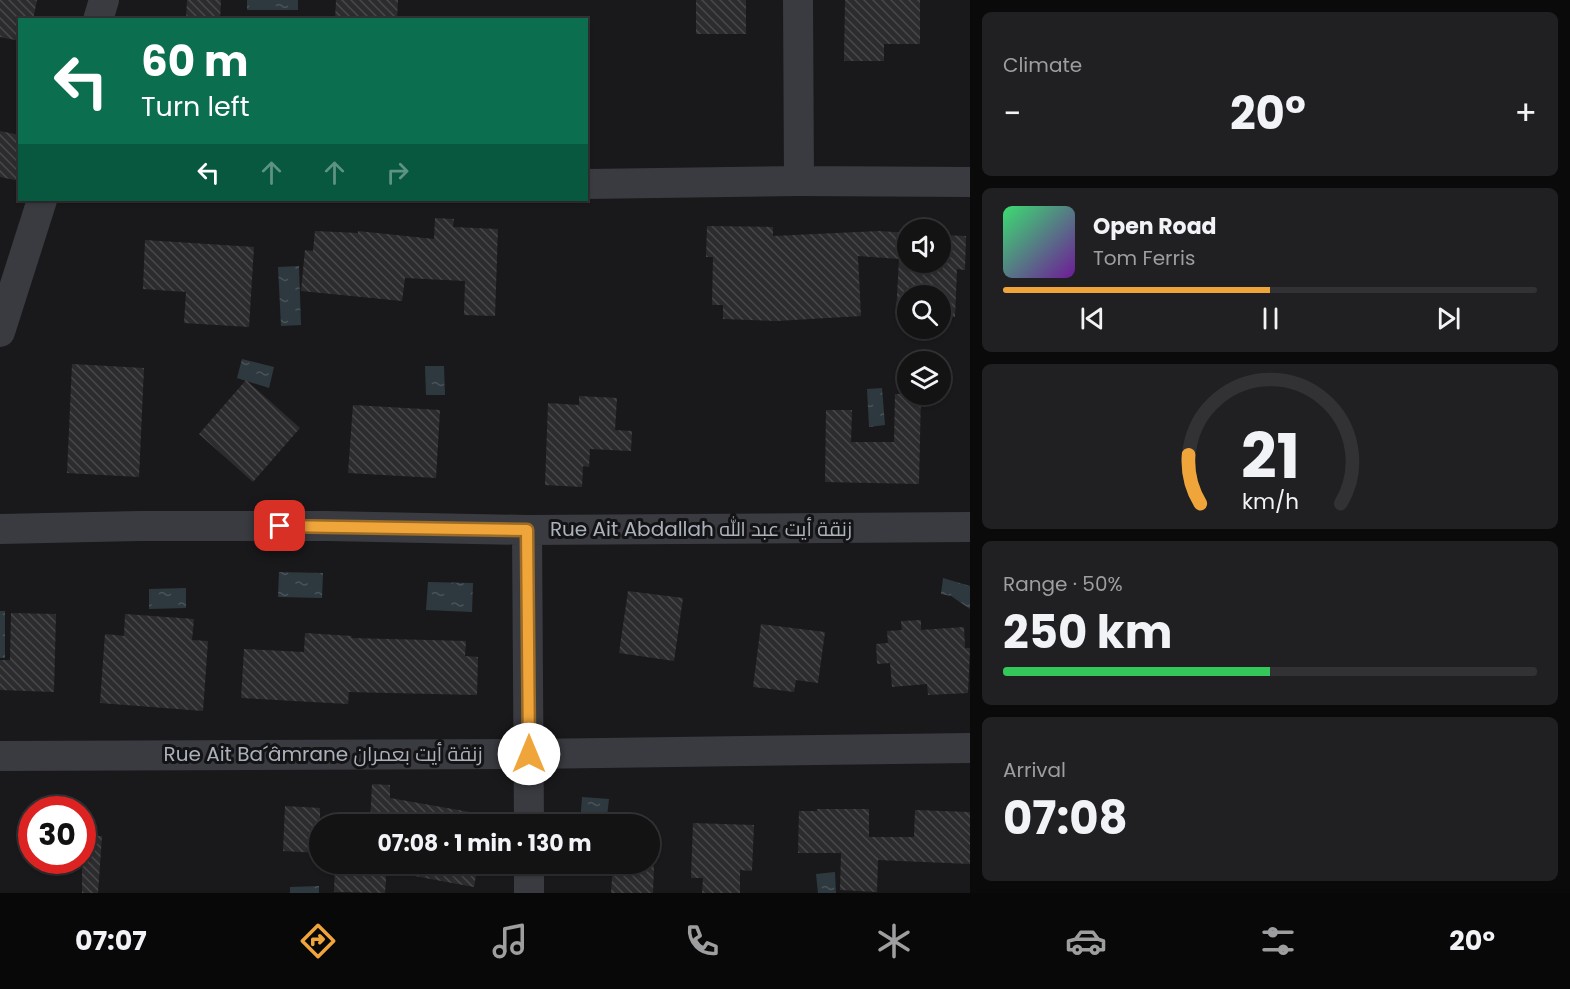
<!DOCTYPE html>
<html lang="en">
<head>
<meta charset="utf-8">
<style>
	body { margin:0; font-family:Poppins,Cairo,sans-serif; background:#202022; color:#f1f3f6; height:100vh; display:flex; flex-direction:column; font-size:22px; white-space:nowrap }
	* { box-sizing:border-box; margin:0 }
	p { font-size:20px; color:#9d9ea0 }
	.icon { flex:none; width:33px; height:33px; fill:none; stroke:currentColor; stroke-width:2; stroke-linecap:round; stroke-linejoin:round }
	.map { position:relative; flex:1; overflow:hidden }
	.details { display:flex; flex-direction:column; gap:12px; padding:12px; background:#0a0a0b; width:600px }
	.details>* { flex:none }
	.hud { position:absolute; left:18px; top:18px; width:570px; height:183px; border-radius:0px; box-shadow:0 2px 4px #0004,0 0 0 2px #323234; background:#0b6e4f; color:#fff; overflow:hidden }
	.fabs { position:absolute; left:897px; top:219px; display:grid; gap:12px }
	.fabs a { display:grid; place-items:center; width:54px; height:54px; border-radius:50%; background:#131314; box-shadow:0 2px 4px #0004,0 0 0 2px #323234; font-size:30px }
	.speed { position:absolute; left:18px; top:796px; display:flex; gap:12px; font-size:30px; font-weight:700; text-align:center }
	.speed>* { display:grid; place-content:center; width:78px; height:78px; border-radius:50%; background:#131314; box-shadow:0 2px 4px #0004,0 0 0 2px #323234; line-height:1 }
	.speed .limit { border:9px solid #d22; background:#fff; color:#111 }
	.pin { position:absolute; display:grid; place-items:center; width:51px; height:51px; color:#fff; margin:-26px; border-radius:12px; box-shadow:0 3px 9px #0006 }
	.me { position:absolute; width:66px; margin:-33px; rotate:0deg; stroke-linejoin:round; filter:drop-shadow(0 0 4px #0008) }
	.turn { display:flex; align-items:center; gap:21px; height:126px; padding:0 24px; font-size:27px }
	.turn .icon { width:78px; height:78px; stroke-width:2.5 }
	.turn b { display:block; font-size:42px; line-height:51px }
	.lanes { display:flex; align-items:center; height:57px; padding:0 24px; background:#0003; justify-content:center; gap:30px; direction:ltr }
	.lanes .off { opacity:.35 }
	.big { font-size:45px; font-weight:700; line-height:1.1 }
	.details .tile { flex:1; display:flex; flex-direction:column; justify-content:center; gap:9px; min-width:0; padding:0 21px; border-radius:9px; background:#202022 }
	.details .dial { align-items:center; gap:0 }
	.dial svg { height:156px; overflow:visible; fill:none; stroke:#323234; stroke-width:7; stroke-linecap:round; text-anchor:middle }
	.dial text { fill:#f1f3f6; stroke:none }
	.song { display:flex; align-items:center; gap:18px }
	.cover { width:72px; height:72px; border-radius:9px; background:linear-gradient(135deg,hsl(140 70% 55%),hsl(280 70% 35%)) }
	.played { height:6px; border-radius:3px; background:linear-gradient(90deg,#f0a53b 50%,#323234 50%) }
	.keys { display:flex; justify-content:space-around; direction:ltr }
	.heat { display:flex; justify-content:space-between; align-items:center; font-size:33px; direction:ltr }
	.charge { height:9px; border-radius:4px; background:linear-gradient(90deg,#34c759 50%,#323234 0) }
	.trip { position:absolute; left:309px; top:814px; width:351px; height:60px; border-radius:30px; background:#131314; box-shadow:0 2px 4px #0004,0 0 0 2px #323234; font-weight:700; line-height:60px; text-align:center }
	.menu { display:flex; height:96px; justify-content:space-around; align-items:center; background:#080808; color:#9d9ea0 }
	.menu .icon { width:42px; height:42px }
	.menu .active { color:#f0a53b }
	.menu b { font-size:27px; color:#f1f3f6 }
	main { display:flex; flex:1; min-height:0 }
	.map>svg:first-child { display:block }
	.water { fill:url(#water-ripples) }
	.building { fill:url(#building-back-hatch) }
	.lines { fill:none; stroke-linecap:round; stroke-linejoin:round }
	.minor { stroke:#3a3b40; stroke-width:30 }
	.route-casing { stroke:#9c6b26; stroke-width:15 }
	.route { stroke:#f0a53b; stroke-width:10 }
	.labels { text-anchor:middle; stroke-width:6; stroke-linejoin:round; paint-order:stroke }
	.street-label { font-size:20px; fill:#abb1ba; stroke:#141416 }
</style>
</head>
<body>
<main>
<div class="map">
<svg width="970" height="893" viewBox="0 0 970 893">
	<defs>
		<pattern id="water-ripples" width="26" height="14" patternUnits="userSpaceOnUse" patternTransform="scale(1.5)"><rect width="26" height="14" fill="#2e393f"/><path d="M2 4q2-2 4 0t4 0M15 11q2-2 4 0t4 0" fill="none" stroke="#4a5359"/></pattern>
		<pattern id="building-back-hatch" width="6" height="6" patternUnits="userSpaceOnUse" patternTransform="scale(1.5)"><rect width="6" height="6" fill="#2c2c2f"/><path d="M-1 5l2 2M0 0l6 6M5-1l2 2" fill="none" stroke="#48484b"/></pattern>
	</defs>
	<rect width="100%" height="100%" fill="#19191b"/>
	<path class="water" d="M 247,0 L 298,0 L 298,10 L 247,10 Z
		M 299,266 L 301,325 L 281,326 L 278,267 Z
		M 242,359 L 274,367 L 269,388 L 237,378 Z
		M 425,366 L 444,366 L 445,395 L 426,395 Z
		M 882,388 L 885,425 L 869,427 L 867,389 Z
		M 279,572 L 323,573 L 322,598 L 278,597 Z
		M 943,578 L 970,586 L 970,609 L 951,596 L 941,594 Z
		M 428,582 L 473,583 L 472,612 L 426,610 Z
		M 186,588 L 186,608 L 149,609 L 149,589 Z
		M 0,611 L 5,611 L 5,658 L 0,658 Z
		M 582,797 L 609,799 L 606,825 L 580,825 Z
		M 835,872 L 836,893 L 818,893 L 816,874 Z
		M 319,886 L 319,893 L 290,893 L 290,887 Z"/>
	<path class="building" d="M 0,0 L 37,0 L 33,20 L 20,20 L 20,41 L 0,37 Z
		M 187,0 L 221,0 L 220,20 L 186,20 Z
		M 336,0 L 398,0 L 397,20 L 335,20 Z
		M 696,0 L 746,0 L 746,34 L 696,34 Z
		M 845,0 L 920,0 L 920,44 L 884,44 L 884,61 L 844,61 Z
		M 0,131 L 20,135 L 20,181 L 0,177 Z
		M 435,218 L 454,219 L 453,227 L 498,229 L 495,316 L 464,315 L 465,281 L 405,278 L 402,301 L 301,291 L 305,250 L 313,251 L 315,231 L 358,233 L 358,231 L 434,239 Z
		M 707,226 L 773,227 L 773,236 L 879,231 L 908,233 L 908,262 L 940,262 L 940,235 L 966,236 L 965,270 L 957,269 L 955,317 L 940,316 L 940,296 L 908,296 L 908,314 L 896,314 L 899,259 L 858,256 L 861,316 L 777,321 L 723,319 L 723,305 L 712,305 L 713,257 L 706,257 Z
		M 145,240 L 254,247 L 249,327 L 184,323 L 186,292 L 143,289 Z
		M 72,364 L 144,368 L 139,477 L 67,473 Z
		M 246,380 L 300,428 L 253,482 L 199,434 Z
		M 895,394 L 921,394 L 919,484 L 825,482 L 826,410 L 852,410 L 851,442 L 894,442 Z
		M 579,396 L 617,398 L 615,430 L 632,431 L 631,451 L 590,449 L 589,467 L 583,466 L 582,487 L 545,485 L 548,403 L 579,405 Z
		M 353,405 L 440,410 L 436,478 L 348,473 Z
		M 628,591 L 683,598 L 674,661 L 619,653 Z
		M 11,613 L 56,614 L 54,692 L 0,690 L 0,660 L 10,660 Z
		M 125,614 L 194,619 L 192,640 L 208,641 L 203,711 L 100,703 L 105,634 L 124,636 Z
		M 921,620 L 921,630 L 964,627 L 965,648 L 970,648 L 968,693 L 928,695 L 927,684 L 892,687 L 890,663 L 877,664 L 876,644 L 888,643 L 887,631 L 902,630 L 901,621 Z
		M 761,624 L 825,632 L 818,683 L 796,680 L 794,692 L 753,687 Z
		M 305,633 L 352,636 L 351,638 L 466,641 L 465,656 L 478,657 L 477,695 L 349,692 L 348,704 L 241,698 L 244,649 L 304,652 Z
		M 372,784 L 390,785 L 390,798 L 487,815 L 486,825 L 370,825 Z
		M 285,806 L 320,808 L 320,853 L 283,851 Z
		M 817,809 L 869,809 L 869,837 L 914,837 L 915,810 L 970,812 L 970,864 L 878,860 L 877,892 L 840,890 L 841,853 L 798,853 L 799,811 L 817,811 Z
		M 693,823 L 754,825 L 752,871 L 740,870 L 740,893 L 702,893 L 703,878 L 691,878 Z
		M 82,835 L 102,836 L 98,893 L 82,893 Z
		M 335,864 L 387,864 L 385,893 L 334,892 Z
		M 404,864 L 478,864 L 474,887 L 403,874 Z
		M 613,864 L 654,866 L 653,893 L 611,893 Z"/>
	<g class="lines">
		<path class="minor" d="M 798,0 L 799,181
			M 98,20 L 104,0
			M 586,184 L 799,181 L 970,182
			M 0,332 L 42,200
			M 0,529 L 139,526 L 327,526 L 527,530 L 970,527
			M 527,530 L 529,825
			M 0,756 L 529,754 L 970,748
			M 529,893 L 529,864"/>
	</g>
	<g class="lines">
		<defs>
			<path id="route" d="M 280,526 L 527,530 L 529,754"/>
		</defs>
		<use href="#route" class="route-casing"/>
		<use href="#route" class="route"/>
	</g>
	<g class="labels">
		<g class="street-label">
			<text x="701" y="536">Rue Ait Abdallah زنقة أيت عبد الله</text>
			<text x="323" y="761">Rue Ait Ba´âmrane زنقة أيت بعمران</text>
		</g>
	</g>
</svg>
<div class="fabs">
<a><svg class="icon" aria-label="sound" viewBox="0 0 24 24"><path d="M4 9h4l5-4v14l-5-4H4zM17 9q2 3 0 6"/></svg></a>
<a><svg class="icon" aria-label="search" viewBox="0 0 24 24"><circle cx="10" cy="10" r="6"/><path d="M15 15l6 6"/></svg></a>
<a><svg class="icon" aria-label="layers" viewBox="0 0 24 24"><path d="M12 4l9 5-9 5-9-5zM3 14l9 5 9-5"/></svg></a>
</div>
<div class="speed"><div class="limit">30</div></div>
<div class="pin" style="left:280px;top:526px;background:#d93025"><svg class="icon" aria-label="arrive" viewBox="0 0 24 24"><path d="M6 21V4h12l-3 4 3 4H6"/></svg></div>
<svg class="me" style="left:529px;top:754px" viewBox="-20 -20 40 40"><circle r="19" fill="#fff"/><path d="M0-13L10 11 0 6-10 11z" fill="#f0a53b"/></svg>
<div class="trip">07:08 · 1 min · 130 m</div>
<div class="hud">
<div class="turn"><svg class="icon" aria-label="left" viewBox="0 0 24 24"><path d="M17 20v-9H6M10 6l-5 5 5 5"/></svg><div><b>60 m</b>Turn left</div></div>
<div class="lanes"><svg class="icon" aria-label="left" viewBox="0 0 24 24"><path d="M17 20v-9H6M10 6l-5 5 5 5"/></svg><svg class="icon off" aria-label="ahead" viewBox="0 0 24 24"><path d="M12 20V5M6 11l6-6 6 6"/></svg><svg class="icon off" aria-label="ahead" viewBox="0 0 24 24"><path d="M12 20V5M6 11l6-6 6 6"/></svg><svg class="icon off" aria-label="right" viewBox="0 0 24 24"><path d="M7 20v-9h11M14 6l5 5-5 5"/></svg></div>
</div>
</div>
<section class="details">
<div class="tile"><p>Climate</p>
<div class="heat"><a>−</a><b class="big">20°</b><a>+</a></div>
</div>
<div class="tile">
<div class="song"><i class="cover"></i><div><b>Open Road</b><p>Tom Ferris</p></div></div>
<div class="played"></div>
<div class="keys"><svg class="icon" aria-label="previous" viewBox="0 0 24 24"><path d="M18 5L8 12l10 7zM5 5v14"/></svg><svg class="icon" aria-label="pause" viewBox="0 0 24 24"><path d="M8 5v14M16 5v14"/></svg><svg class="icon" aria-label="next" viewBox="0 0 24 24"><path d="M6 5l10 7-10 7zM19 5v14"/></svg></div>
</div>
<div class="tile dial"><svg viewBox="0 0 100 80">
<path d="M14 69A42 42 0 1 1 86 69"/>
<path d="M14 69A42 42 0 0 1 8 44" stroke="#f0a53b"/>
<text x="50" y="56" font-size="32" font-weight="700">21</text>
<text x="50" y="72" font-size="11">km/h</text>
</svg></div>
<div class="tile"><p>Range · 50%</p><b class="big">250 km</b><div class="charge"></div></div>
<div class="tile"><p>Arrival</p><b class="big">07:08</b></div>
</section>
</main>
<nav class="menu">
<b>07:07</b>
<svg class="icon active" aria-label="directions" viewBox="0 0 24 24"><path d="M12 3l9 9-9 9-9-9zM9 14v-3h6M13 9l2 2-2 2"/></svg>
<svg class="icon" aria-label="music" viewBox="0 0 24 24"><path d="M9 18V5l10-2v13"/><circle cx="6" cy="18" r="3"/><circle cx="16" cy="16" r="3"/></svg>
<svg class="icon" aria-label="phone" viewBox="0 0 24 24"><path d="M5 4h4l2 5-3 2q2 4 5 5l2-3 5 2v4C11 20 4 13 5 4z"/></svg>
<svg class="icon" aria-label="climate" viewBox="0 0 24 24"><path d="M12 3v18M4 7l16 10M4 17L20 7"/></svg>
<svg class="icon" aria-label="car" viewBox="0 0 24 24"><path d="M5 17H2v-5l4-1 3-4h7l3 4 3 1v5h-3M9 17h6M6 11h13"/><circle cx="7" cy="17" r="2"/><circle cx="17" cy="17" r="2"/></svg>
<svg class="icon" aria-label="filters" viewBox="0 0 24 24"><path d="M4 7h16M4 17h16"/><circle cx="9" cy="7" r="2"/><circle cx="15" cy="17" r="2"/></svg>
<b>20°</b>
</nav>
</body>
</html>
